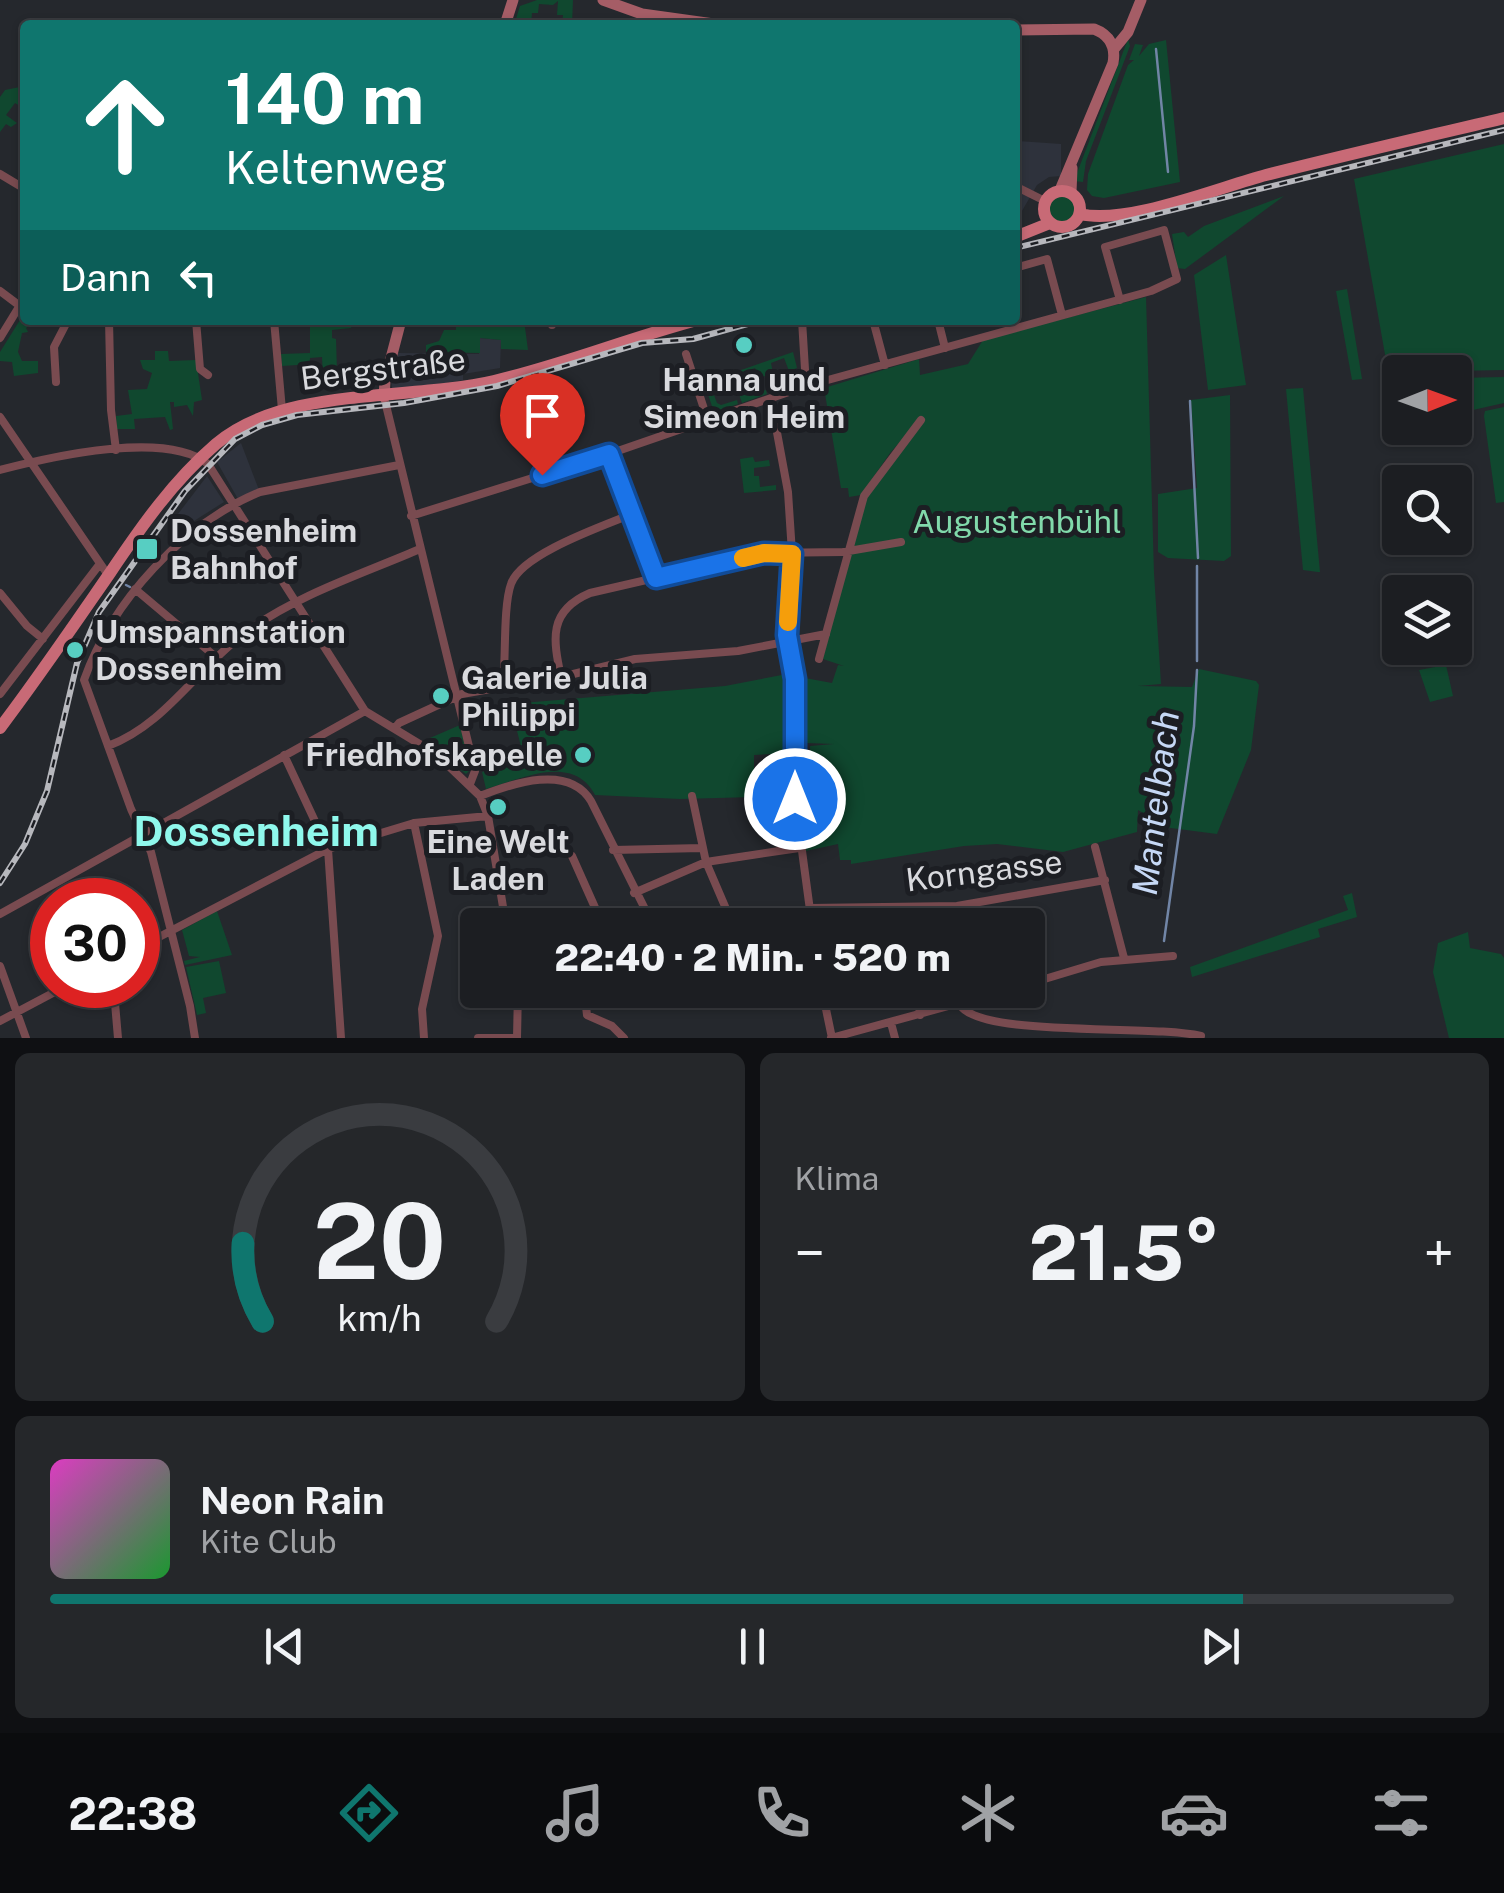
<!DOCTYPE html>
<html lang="de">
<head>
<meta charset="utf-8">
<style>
	body { margin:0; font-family:"Public Sans",sans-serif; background:#25272a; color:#f1f3f6; height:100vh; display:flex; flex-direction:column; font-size:38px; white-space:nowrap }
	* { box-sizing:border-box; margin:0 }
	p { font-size:32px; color:#a0a2a5 }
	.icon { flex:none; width:55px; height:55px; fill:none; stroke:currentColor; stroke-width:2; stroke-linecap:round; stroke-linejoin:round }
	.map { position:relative; height:1038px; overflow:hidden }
	.sheet { display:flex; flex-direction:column; gap:15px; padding:15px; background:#0f1013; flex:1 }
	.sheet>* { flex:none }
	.top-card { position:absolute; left:20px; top:20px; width:1000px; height:305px; border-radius:10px; box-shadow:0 2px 8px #0004,0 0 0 2px #3a3c40; background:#0f766e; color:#fff; overflow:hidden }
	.needle { width:65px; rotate:89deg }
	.tools { position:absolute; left:1382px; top:355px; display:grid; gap:20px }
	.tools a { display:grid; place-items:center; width:90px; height:90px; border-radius:10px; background:#1c1e22; box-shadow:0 2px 8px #0004,0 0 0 2px #3a3c40; font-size:50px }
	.speed { position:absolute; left:30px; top:878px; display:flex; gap:20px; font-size:50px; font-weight:700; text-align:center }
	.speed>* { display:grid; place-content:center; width:130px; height:130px; border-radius:50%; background:#1c1e22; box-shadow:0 2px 8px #0004,0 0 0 2px #3a3c40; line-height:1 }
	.speed .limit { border:15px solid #d22; background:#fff; color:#111 }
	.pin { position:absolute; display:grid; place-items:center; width:85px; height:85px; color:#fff; margin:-102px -42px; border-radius:50% 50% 50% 0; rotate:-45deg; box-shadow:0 0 10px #0007 }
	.pin .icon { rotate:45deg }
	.me { position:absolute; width:110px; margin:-55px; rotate:0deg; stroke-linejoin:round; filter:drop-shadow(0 0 8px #0008) }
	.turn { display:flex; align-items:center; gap:35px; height:210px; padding:0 40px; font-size:45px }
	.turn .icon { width:130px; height:130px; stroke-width:2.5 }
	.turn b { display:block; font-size:70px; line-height:85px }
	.then { display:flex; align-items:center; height:95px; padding:0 40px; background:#0003; gap:20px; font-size:38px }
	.big { font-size:75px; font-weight:800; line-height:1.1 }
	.sheet .tile { flex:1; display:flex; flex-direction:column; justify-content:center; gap:15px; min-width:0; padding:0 35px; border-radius:15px; background:#25272a }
	.sheet .dial { align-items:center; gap:0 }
	.dial svg { height:260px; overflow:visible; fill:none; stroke:#3a3c40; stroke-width:7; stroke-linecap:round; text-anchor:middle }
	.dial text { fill:#f1f3f6; stroke:none }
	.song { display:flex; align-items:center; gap:30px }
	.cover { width:120px; height:120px; border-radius:15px; background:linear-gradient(135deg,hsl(310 70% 55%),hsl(130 70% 35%)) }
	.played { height:10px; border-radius:5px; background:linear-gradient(90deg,#0f766e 85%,#3a3c40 85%) }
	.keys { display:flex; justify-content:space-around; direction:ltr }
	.heat { display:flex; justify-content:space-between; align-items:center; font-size:55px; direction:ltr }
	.sheet .tiles { flex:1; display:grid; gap:15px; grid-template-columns:1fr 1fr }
	.tile:last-child { grid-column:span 2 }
	.trip { position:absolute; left:460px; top:908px; width:585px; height:100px; border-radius:10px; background:#1c1e22; box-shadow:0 2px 8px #0004,0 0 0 2px #3a3c40; font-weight:800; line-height:100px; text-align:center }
	.tab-bar { display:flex; height:160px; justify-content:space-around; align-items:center; background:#0b0c0e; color:#a0a2a5 }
	.tab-bar .icon { width:70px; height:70px }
	.tab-bar .on { color:#0f766e }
	.tab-bar b { font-size:45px; color:#f1f3f6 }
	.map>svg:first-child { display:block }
	.built { fill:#2e323c }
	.green { fill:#10482f }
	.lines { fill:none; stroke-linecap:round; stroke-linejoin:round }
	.stream { stroke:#7185a6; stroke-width:2.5 }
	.street { stroke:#794b50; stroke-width:8 }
	.secondary { stroke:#a55d66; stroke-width:11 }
	.primary { stroke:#c86a76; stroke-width:12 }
	.rail-casing { stroke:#b7b8bd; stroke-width:6 }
	.rail { stroke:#1c1e23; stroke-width:2.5; stroke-dasharray:8; stroke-linecap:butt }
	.route-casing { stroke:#114b97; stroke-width:25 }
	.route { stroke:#1a73e8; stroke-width:18 }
	.slow { stroke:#f59e0b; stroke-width:18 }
	.poi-dot { fill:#57cec2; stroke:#1c1e23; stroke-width:4 }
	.labels { text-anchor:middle; stroke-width:10; stroke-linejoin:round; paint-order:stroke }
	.street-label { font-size:32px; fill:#d9dade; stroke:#1c1e23 }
	.poi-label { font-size:32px; font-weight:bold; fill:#d9dade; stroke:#1c1e23; text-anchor:start }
	.park-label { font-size:32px; fill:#81daab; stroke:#1c1e23 }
	.water-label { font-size:35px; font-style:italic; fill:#c6d8f5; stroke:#1c1e23 }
	.district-label { font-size:42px; font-weight:bold; fill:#8ff8ec; stroke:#1c1e23 }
</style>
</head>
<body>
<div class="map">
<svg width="1504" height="1038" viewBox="0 0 1504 1038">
	<rect width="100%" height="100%" fill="#25282d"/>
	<path class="built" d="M 1015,72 L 1021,72 L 1018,141 L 1061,144 L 1061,176 L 1049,177 L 1037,185 L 1015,223 Z
		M 480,338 L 501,340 L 500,368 L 463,374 L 463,380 L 446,383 L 392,389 L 391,376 L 398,353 L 479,354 Z
		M 241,443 L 259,490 L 238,499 L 217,462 Z
		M 207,476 L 224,502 L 186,526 L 178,514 Z"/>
	<path class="green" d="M 537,0 L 573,0 L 572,25 L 562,25 L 563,15 L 557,15 L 558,1 L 553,5 L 539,4 L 538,13 L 532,13 L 531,24 L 514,25 L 520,6 Z
		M 1128,39 L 1130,46 L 1086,161 L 1083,182 L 1074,181 Z
		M 1166,40 L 1180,182 L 1104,198 L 1092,196 L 1087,190 L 1088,174 L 1128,65 L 1134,60 L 1129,60 L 1135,44 L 1143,45 L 1139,56 L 1149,44 Z
		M 25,86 L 25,109 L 15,103 L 6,115 L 17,123 L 11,127 L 6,124 L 0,132 L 0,97 L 5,90 Z
		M 1504,144 L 1504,370 L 1400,372 L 1400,376 L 1389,377 L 1354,179 Z
		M1046 210a16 16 0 1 1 32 0a16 16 0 1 1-32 0Z
		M 1284,196 L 1185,269 L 1177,268 L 1172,234 L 1184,232 L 1188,237 L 1204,226 Z
		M 1226,255 L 1246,385 L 1208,390 L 1194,275 Z
		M 1347,289 L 1362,379 L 1352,380 L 1336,291 Z
		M 1146,297 L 1154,573 L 1161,684 L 1138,686 L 1192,687 L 1199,669 L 1256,681 L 1259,685 L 1251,750 L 1217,834 L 1140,824 L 1143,813 L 1138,810 L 1137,832 L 1063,852 L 997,844 L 964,846 L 851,864 L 851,860 L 840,860 L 838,844 L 806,851 L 799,770 L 811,769 L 810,746 L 834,744 L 806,743 L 805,678 L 832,683 L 838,665 L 844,666 L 823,659 L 862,505 L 922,417 L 890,453 L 861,495 L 849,497 L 848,488 L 841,488 L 824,388 L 919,359 L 920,375 L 968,364 L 983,340 Z
		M 25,312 L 25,320 L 35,320 L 26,328 L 28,332 L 22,333 L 18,352 L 22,361 L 38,361 L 38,373 L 14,376 L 12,362 L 0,361 L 0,352 Z
		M 324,320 L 353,320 L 351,328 L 332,330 L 332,338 L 336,339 L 337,371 L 333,371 L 333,377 L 341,378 L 341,381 L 323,380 L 322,357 L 310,358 L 309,372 L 297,365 L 282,366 L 281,354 L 310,353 L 310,327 L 327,327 Z
		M 456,320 L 524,320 L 528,350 L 501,349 L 501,340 L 480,338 L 480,353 L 426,352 L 426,345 L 439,341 L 444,330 L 456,330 Z
		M 155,351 L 168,351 L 169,361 L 196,360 L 202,400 L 194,402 L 193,416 L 187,405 L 174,407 L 174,402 L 170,402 L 173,429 L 170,430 L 165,417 L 134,419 L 135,429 L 117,429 L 116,416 L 132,414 L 128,390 L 147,389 L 152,373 L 143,369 L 140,360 L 155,360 Z
		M 793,352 L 797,368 L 789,371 L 784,358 L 771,363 L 775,384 L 792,381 L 793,385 L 771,393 L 765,376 L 759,378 L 755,368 L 742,373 L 740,377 L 746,394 L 766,390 L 767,394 L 742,403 L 736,385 L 728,387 L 725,378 L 711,387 L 717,403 L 721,405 L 737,400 L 738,404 L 714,412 L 704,383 Z
		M 1504,377 L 1504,403 L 1455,414 L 1455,378 Z
		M 1303,388 L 1320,572 L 1318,572 L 1303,570 L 1286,389 Z
		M 1230,395 L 1231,556 L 1224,561 L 1168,558 L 1158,552 L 1158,494 L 1197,488 L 1191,400 Z
		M 1504,407 L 1504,502 L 1496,503 L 1484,416 L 1485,411 Z
		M 753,457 L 755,462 L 769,460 L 770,466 L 754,468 L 754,476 L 759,476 L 760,487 L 776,485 L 776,490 L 744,493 L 740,459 Z
		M 1446,665 L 1453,696 L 1430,702 L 1419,670 Z
		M 787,674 L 789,696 L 783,697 L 784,741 L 790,742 L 790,753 L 754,755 L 754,797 L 680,799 L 595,795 C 573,753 521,779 486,789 L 482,772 L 524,758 L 510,704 L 725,686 Z
		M 460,725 L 470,770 L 466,774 L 423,741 Z
		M 1352,893 L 1357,917 L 1318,929 L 1320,937 L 1192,977 L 1190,967 L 1348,910 L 1343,896 Z
		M 217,911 L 232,955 L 185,965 L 184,961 L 200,957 L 189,956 L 182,930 Z
		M 1468,932 L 1470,948 L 1501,954 L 1504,958 L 1504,1038 L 1449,1038 L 1433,972 L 1438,943 Z
		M 219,961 L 226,993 L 203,998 L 206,1013 L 197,1015 L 186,967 Z"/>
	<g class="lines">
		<path class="stream" d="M 1156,49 L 1168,172
			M 1190,401 L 1198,558
			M 126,585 L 130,587
			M 1197,661 L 1197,566
			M 1164,941 L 1194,726 L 1197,670"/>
		<path class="street" d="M 552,24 L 552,25
			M 0,174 L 25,189
			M 1015,186 L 1045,201
			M 1015,268 L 1047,259 L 1062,315
			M 0,291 L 20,306
			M 109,320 L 111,410 L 116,450
			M 196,320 L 200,369 L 208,375
			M 274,320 L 282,410
			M 802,320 L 806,386
			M 873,320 L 885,365
			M 938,320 L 945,348
			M 552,325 L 552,320
			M 0,338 L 25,297
			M 686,354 L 708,421
			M 56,382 L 54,347 L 68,320
			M 384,397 L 475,771 L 470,784
			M 771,400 L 788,492 L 792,553 L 787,635 L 795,679 L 795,799 L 812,925
			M 0,417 L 108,575
			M 609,454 L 655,578
			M 0,470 C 50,457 166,430 208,464 L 365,711 L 436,754 L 480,796 L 488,816 L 506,925
			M 411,516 L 609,454 L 806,386 L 1151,291 L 1177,279 L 1164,230 L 1105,247 L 1120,300
			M 135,589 L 217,658
			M 0,593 L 27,626 L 43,639
			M 819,659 L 864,496 L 921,420
			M 561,677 C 553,639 548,611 590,593 L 764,553 L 843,552 L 901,542
			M 503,687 C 506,660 503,606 511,584 C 521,554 603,526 632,514
			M 0,694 L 99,565
			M 395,728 L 399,723 L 462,694 L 561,677 L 635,659 L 738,651 L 826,634
			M 108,746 C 165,725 197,668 245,633 C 296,595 362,574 420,549
			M 284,755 L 328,849 L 341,1038
			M 480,796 C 513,783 569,764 591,801 L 653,925
			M 692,796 L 706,862 L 733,925
			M 414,823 L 438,936 L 422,1009 L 424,1038
			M 1095,847 L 1124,958
			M 613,850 L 702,848
			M 572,856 L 597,912 L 590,925
			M 634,893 L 706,862 L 799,848
			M 810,908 L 957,906 L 1105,880
			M 906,908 L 908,925
			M 0,914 L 365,711
			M 756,925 L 810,915
			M 138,948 L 328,849 L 414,823 L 488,816
			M 0,966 L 26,1038
			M 1028,984 L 1101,962 L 1173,956
			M 118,985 L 115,1003 L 118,1038
			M 584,990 L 587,1015 L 612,1026 L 624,1038
			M 691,990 L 706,996 L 767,990
			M 822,990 L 832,1038
			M 917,990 L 920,1015
			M 960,1005 C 981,1038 1150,1024 1201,1036
			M 0,1021 L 68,985
			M 891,1023 L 895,1038
			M 195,1038 L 190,1006 L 151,852 L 131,809 L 84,680 C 112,601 183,524 260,492 L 399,465
			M 478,1038 L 515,1038
			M 517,1038 L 518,990
			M 831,1038 L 1007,990"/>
		<path class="secondary" d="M 603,0 L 642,14 L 721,25
			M 505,25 L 513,0
			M 1015,30 L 1094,29 C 1110,35 1116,47 1113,63 L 1060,190
			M 1114,49 L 1128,32 L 1141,0
			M 1071,192 L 1072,168
			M 384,397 L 385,381 L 401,320"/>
		<path class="primary" d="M1044 209a18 18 0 1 1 36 0a18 18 0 1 1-36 0Z
			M 1080,214 C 1127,225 1217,188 1266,175 C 1345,155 1424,137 1504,118
			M 1015,237 L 1050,223
			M 0,728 C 38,678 74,625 110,573 C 141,527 173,481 216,444 C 284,386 408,401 494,381 C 563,365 629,338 697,320"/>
		<defs>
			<path id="rail" d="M 1015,248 L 1504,130
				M 0,883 L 25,844 L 47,791 L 77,663 L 99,612 L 185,491 L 235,439 L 262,425 L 297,415 L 404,403 L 497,386 L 642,343 L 693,339 L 762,320"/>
		</defs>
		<use href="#rail" class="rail-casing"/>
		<use href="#rail" class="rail"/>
	</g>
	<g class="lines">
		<defs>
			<path id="route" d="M 542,475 L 609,454 L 656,578 L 764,553 L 792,554 L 787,635 L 795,679 L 795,799"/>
		</defs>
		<use href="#route" class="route-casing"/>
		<use href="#route" class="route"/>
		<path class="slow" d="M 743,558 L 764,553 L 792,554 L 788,622"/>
	</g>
	<g class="poi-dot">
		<circle cx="744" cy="345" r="10"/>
		<rect x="135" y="537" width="24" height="24" rx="5"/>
		<circle cx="75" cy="650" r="10"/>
		<circle cx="441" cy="696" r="10"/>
		<circle cx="583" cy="755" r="10"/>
		<circle cx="498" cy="807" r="10"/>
	</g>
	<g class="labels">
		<g class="street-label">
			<text transform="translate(383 369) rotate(-7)" y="11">Bergstraße</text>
			<text transform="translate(984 871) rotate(-7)" y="11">Korngasse</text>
		</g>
		<g class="poi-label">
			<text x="744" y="391" text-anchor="middle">Hanna und<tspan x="744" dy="37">Simeon Heim</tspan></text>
			<text x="170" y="542">Dossenheim<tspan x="170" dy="37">Bahnhof</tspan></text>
			<text x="95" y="643">Umspannstation<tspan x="95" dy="37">Dossenheim</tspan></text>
			<text x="461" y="689">Galerie Julia<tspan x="461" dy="37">Philippi</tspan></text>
			<text x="563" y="766" text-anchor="end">Friedhofskapelle</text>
			<text x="498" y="853" text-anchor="middle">Eine Welt<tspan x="498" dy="37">Laden</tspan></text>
		</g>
		<g class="park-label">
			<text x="1017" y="533">Augustenbühl</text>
		</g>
		<g class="water-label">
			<text transform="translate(1156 803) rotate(-83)" y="12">Mantelbach</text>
		</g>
		<g class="district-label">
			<text x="256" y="846">Dossenheim</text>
		</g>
	</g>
</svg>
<div class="tools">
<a><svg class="needle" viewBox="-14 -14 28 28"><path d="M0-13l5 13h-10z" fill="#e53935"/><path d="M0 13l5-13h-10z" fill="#a0a2a5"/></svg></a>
<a><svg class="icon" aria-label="search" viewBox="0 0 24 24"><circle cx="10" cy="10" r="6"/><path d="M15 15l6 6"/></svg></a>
<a><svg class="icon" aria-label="layers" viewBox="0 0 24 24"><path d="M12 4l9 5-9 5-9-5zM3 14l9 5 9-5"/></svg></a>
</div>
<div class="speed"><div class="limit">30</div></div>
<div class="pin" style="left:542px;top:475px;background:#d93025"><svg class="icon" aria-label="arrive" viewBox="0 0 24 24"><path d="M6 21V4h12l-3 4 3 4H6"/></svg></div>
<svg class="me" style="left:795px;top:799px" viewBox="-20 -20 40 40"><circle r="17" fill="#1a73e8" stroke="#fff" stroke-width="3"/><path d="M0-11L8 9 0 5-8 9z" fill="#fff"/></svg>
<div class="trip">22:40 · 2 Min. · 520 m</div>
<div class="top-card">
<div class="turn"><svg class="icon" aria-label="ahead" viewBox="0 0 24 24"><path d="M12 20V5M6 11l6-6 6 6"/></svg><div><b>140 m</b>Keltenweg</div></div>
<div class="then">Dann<svg class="icon" aria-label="left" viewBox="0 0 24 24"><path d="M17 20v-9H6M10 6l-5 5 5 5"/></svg></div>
</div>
</div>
<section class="sheet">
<div class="tiles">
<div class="tile dial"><svg viewBox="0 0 100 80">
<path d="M14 69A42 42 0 1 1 86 69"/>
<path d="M14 69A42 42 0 0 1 8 45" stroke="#0f766e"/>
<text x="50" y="56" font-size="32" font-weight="700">20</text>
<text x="50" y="72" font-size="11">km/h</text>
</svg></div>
<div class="tile"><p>Klima</p>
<div class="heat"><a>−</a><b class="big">21.5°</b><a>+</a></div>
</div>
<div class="tile">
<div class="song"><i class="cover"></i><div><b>Neon Rain</b><p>Kite Club</p></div></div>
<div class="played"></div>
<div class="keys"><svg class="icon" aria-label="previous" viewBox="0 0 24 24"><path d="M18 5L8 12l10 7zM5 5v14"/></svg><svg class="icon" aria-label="pause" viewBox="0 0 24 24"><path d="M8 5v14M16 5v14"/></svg><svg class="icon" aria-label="next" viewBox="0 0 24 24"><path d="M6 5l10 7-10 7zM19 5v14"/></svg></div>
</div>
</div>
</section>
<nav class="tab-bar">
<b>22:38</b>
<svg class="icon on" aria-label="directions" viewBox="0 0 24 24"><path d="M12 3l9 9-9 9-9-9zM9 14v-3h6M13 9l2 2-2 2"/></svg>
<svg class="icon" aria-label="music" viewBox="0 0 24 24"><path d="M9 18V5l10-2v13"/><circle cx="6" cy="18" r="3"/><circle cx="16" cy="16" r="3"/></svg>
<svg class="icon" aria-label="phone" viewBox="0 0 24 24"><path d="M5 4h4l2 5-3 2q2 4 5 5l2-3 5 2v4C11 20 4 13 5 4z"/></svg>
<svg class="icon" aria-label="climate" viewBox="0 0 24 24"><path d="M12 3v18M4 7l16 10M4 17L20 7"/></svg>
<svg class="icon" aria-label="car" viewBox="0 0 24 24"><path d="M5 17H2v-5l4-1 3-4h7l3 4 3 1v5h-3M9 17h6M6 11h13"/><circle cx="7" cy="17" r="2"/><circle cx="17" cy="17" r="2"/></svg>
<svg class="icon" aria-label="filters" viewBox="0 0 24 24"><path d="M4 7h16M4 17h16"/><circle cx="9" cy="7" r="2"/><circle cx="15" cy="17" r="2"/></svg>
</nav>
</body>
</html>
